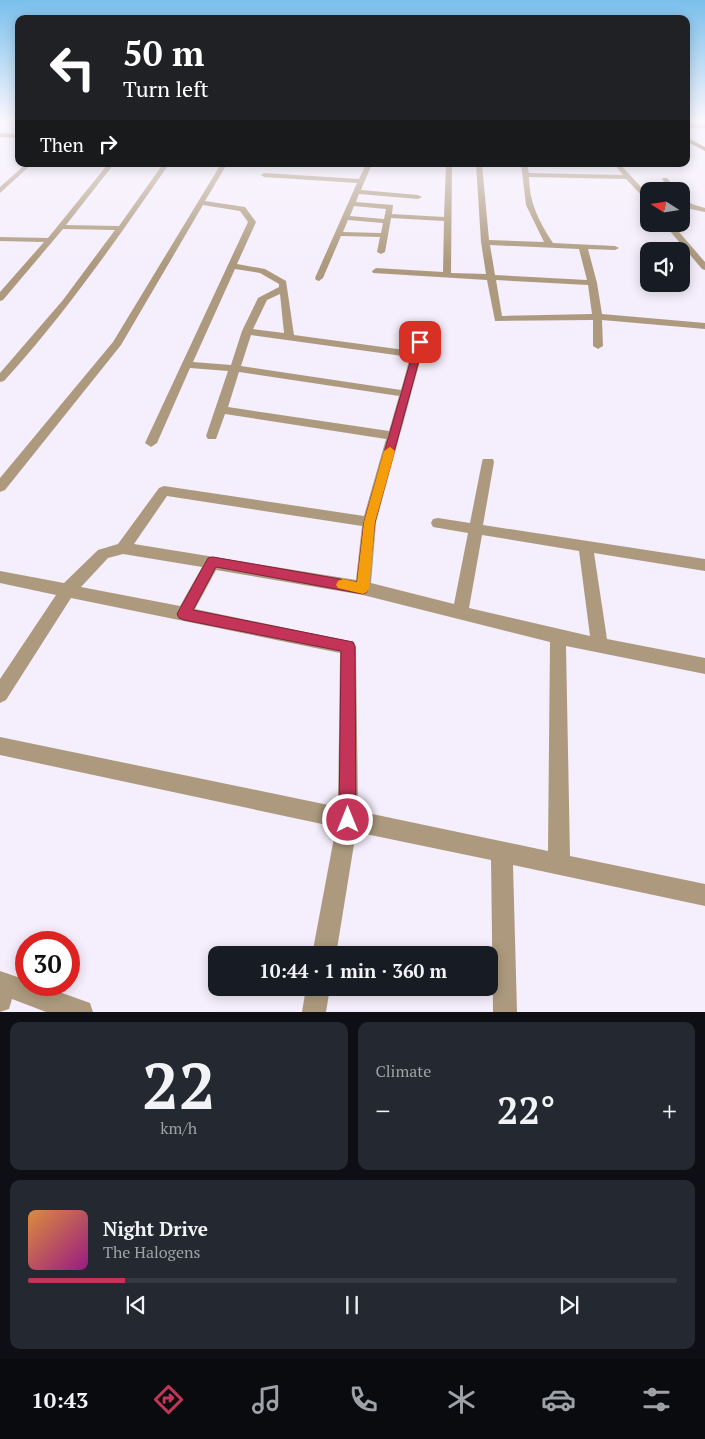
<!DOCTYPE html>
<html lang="en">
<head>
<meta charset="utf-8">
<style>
	body { margin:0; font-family:"PT Serif",serif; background:#242831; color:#f1f3f6; height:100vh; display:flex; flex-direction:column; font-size:19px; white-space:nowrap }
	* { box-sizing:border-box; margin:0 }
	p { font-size:16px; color:#9ea1a6 }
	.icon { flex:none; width:28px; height:28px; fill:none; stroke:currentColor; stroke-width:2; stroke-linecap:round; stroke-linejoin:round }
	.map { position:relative; height:1012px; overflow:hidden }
	.drawer { display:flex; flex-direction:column; gap:10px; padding:10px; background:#0d0f14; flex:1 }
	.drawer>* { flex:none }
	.top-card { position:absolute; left:15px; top:15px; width:675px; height:152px; border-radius:10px; box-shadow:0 2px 12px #0003; background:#202124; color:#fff; overflow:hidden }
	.needle { width:32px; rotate:282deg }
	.controls { position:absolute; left:640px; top:182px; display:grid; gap:10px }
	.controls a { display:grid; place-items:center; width:50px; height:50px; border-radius:10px; background:#171b24; box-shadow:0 2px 12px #0003; font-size:25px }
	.speed { position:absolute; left:15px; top:931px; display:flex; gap:10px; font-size:25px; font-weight:700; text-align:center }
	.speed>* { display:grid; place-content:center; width:65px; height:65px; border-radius:50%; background:#171b24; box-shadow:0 2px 12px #0003; line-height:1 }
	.speed .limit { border:8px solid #d22; background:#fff; color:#111 }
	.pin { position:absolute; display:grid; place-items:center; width:42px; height:42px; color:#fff; margin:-21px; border-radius:10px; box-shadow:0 2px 8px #0006 }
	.me { position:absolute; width:55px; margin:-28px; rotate:0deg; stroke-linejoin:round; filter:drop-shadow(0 0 4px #0008) }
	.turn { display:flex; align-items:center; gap:18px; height:105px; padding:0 25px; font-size:22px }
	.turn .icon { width:65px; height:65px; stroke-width:2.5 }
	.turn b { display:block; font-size:35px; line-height:42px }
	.then { display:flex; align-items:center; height:48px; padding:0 25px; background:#0003; gap:10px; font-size:19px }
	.big { font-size:38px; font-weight:700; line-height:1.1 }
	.drawer .widget { flex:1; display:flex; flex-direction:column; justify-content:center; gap:8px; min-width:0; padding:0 18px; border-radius:10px; background:#242831 }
	.drawer .dial { align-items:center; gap:0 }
	.dial b { font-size:65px; line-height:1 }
	.song { display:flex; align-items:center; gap:15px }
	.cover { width:60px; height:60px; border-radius:8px; background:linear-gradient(135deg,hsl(30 70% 55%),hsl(310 70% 35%)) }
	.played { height:5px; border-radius:2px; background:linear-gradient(90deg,#c43459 15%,#363941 15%) }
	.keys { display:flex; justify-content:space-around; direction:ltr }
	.heat { display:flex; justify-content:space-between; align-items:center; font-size:28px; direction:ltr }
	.drawer .tiles { flex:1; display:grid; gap:10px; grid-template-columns:1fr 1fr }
	.widget:last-child { grid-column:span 2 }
	.trip { position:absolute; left:208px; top:946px; width:290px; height:50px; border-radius:10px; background:#171b24; box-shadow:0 2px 12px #0003; font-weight:700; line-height:50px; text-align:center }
	.dock { display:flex; height:80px; justify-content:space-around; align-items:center; background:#090b0e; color:#9ea1a6 }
	.dock .icon { width:35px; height:35px }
	.dock .active { color:#c43459 }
	.dock b { font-size:22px; color:#f1f3f6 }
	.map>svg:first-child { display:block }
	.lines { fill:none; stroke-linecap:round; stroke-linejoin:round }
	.minor { fill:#ad9a7e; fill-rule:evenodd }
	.secondary { fill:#8b6f46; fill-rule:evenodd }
	.primary { fill:#725118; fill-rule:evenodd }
	.route { fill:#c43459; stroke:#7f223a }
	.slow { fill:#f59e0b }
</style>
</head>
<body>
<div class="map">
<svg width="705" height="1012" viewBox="0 0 705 1012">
	<rect width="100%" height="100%" fill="#f5eefc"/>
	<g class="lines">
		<path class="minor" d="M 686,124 L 705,124 L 705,128 L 686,128 Z
			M 26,164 L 32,164 L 0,193 L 0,187 Z
			M 108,164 L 114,164 L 66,225 L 119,226 L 163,164 L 169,164 C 117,239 66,313 4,381 L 0,382 L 0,373 L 63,300 L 115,230 L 63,229 L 3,300 L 0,301 L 0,292 L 44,242 L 0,241 L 0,237 L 48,238 Z
			M 221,164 L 227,164 L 205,201 L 245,207 L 256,222 L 237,264 L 265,269 L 286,281 L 294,335 L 412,351 L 420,326 L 428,326 L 429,328 L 376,522 L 371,583 L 454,604 L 468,533 L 433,527 L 431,523 L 433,519 L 438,518 L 470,523 L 482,462 L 483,459 L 493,459 L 494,462 L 483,525 L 705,559 L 705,571 L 594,553 L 607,639 L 705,658 L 705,674 L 566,646 L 570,856 L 705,884 L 705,906 L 513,865 L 517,1012 L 493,1012 L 491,860 L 356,832 L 336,955 L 312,955 L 336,827 L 0,755 L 0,737 L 338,807 L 340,653 L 71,598 L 6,700 L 0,703 L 0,679 L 56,595 L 0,583 L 0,571 L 64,583 L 98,550 L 118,544 L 159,488 L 164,486 L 364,516 L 386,439 L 225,414 L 216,439 L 208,439 L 206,436 L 228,371 L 190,368 L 157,443 L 151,447 L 145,443 L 248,222 L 240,211 L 203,205 L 121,345 L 5,490 L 0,492 L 0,478 L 113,342 ZM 235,269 L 260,273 L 279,284 L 279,287 L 258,298 L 242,331 L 231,365 L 193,362 ZM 280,294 L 284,333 L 253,329 L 267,300 ZM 251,335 L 410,357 L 401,390 L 241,366 ZM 239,372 L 399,396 L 389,431 L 228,407 ZM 167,496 L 362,526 L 356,580 L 134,544 ZM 482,535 L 579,551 L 590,636 L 469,608 ZM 123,554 L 202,567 L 180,606 L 81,587 L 108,558 ZM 216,570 L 363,595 L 550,642 L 548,851 L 358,811 L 356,647 L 354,642 L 195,609 Z
			M 366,164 L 372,164 L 361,190 L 418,195 L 422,197 L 418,199 L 359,194 L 356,202 L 393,205 L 392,214 L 444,217 L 446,164 L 452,164 L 451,273 L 486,274 L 481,242 L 476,164 L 482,164 L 489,240 L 544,242 L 526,205 L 521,164 L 527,164 L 529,173 L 623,175 L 614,164 L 620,164 L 649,196 L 649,203 L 626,179 L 529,177 C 529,202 539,222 553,243 L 615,246 L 619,248 L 615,250 L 588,249 L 597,283 L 602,314 L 705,323 L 705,329 L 602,320 L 603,346 L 598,349 L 593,346 L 593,320 L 495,321 L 487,280 L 373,273 L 372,271 L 376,268 L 443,272 L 444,221 L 391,218 L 385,252 L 381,254 L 377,252 L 380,237 L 341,236 L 323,278 L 319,281 L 316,280 L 315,278 L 357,183 L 264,177 L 261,175 L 264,173 L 359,179 ZM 354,206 L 386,209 L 384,219 L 350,216 ZM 348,220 L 383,223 L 381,233 L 343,232 ZM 490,245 L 579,249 L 587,280 L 495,275 ZM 496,280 L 588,285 L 592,314 L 502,316 Z
			M 663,178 L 667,178 L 677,191 L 671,191 L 662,179 Z
			M 681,197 L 692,204 L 705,208 L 705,212 L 686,208 L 681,203 Z
			M 664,224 L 672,224 L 705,262 L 705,270 L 702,269 Z
			M 0,971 L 26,980 L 26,985 L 40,985 L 90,1003 L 93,1012 L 46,1012 L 12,999 L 9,1009 L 0,1012 Z
			M 306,988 L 330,988 L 326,1012 L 302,1012 Z"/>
		<path class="secondary" d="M 0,133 L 19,134 L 19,138 L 0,137 Z"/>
		<path class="primary" d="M 686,137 L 705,147 L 705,151 L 686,141 Z"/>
	</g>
	<linearGradient id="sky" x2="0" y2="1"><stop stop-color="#7abfec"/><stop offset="0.46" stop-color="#faf7fe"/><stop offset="1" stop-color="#faf7fe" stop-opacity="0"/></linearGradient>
	<rect width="705" height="262" fill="url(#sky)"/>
	<path class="route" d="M 420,339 L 424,342 L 375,522 L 367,592 L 363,594 L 216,567 L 193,610 L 353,642 L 355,647 L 356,820 L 354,826 L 348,828 L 342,826 L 339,820 L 341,651 L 184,620 L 179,618 L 177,614 L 208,558 L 213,557 L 357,582 L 364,522 L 416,342 Z"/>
	<path class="slow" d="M 390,447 L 395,451 L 375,522 L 369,588 L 367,592 L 363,594 L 338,588 L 336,585 L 338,581 L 343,579 L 357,582 L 364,522 L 384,451 Z"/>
</svg>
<div class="controls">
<a><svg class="needle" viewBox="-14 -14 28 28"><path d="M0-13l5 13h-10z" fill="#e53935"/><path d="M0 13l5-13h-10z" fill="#9ea1a6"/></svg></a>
<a><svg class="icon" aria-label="sound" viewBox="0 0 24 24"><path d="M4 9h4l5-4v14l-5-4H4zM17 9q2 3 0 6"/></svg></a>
</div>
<div class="speed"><div class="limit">30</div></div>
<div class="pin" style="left:420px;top:342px;background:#d93025"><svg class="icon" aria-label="arrive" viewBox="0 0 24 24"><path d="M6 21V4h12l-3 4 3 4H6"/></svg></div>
<svg class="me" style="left:348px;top:820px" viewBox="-20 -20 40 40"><circle r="17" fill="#c43459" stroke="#fff" stroke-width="3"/><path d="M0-11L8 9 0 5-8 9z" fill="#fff"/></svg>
<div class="trip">10:44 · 1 min · 360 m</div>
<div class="top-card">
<div class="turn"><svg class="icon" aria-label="left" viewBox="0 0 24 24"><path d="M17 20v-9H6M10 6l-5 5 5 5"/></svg><div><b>50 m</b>Turn left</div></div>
<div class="then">Then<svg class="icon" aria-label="right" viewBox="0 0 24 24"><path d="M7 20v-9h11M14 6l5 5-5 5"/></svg></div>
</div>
</div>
<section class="drawer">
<div class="tiles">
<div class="widget dial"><b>22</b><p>km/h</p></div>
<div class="widget"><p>Climate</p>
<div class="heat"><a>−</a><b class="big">22°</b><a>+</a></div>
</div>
<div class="widget">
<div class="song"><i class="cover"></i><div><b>Night Drive</b><p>The Halogens</p></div></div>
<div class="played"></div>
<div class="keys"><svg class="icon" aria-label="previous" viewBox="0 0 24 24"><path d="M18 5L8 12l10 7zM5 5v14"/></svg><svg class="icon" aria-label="pause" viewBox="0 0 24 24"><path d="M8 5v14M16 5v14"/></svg><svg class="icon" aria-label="next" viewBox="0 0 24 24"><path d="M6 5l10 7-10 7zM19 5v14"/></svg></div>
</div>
</div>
</section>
<nav class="dock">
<b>10:43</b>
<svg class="icon active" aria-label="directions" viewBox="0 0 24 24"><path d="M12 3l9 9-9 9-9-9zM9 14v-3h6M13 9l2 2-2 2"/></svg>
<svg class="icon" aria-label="music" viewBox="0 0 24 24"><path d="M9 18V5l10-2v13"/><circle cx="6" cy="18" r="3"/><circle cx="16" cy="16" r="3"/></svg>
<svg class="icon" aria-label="phone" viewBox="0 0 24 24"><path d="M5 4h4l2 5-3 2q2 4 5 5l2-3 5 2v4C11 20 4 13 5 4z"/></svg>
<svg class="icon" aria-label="climate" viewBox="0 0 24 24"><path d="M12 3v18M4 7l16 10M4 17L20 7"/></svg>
<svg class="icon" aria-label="car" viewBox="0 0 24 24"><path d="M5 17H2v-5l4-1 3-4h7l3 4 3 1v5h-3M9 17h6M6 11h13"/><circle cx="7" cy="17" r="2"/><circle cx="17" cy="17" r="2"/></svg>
<svg class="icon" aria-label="filters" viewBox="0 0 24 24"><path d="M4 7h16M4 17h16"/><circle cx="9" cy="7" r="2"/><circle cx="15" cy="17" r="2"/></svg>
</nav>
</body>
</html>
